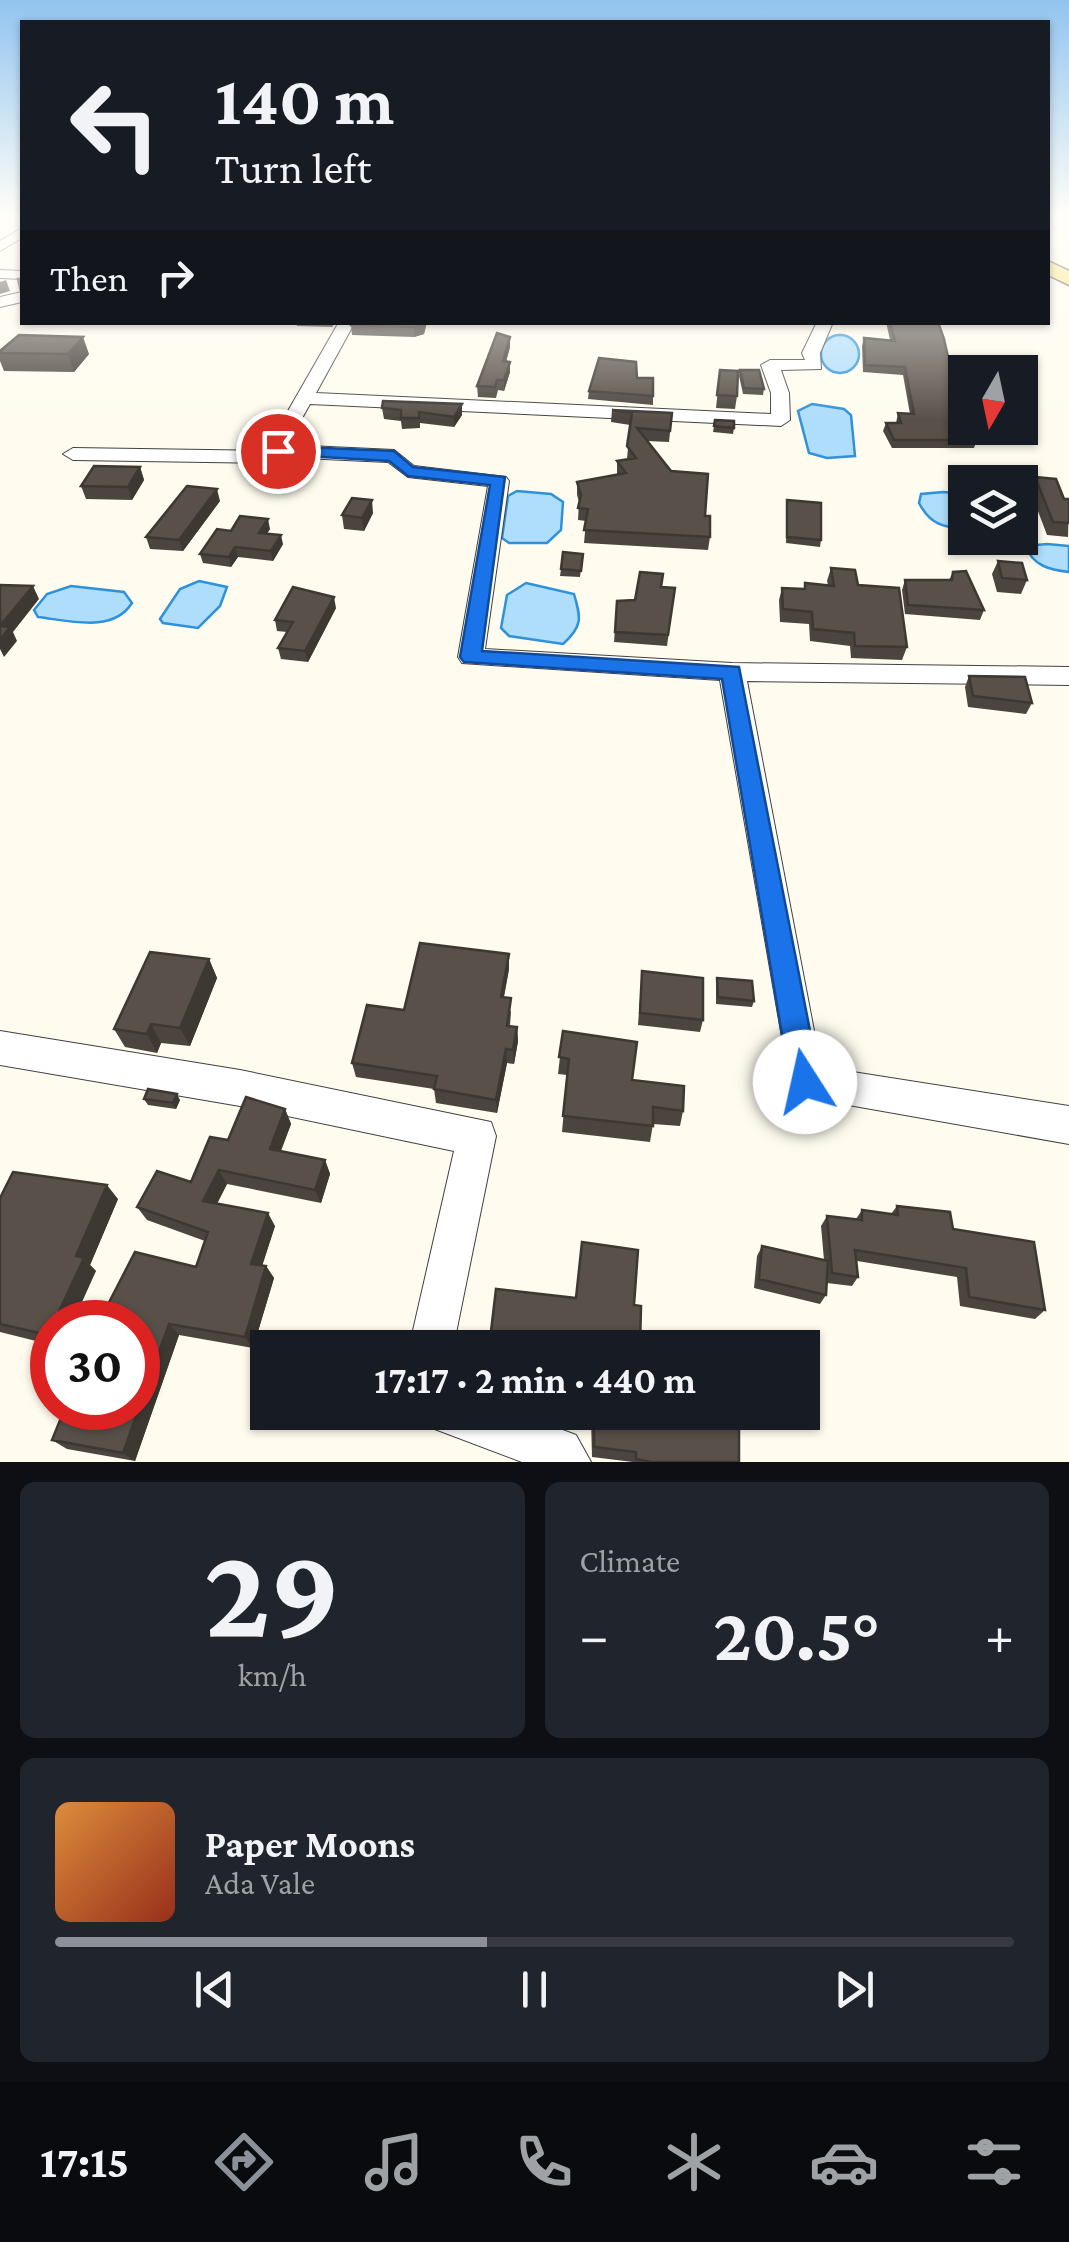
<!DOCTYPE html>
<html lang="en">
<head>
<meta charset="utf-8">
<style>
	body { margin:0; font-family:"Crimson Pro",serif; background:#20242c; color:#f1f3f6; height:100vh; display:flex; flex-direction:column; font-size:38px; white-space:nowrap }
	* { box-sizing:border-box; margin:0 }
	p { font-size:32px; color:#9ea1a6 }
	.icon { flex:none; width:55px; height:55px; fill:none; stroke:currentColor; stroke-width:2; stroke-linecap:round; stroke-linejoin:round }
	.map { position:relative; height:1462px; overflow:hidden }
	.sheet { display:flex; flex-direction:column; gap:20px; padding:20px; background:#0d0f14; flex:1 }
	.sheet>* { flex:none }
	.guide { position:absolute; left:20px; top:20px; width:1030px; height:305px; border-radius:0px; box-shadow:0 2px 8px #0004; background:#171b24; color:#f1f3f6; overflow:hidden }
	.needle { width:65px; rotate:189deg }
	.tools { position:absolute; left:948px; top:355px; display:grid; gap:20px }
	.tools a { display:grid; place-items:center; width:90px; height:90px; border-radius:0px; background:#171b24; box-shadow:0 2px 8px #0004; font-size:50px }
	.speed { position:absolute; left:30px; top:1300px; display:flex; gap:20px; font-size:50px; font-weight:700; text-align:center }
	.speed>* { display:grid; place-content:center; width:130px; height:130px; border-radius:50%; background:#171b24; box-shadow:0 2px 8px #0004; line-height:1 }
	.speed .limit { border:15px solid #d22; background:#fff; color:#111 }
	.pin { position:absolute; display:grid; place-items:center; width:85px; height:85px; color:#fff; margin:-42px; border:5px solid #fff; border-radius:50%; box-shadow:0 2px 10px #0007 }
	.me { position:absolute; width:110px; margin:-55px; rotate:350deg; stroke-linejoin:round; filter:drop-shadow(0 0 8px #0008) }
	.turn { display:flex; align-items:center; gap:35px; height:210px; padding:0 30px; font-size:45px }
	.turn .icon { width:130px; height:130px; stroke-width:2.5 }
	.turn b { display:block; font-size:70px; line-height:85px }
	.then { display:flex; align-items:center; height:95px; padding:0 30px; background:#0003; gap:20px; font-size:38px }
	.big { font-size:75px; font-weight:700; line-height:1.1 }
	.sheet .card { flex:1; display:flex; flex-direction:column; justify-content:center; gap:15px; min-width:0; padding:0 35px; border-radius:15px; background:#20242c }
	.sheet .dial { align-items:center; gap:0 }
	.dial b { font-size:130px; line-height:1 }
	.song { display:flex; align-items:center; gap:30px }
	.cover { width:120px; height:120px; border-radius:15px; background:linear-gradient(135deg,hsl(30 70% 55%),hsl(10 70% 35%)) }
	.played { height:10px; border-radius:5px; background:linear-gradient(90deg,#8c9099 45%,#363941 45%) }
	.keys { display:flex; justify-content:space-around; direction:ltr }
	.heat { display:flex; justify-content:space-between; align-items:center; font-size:55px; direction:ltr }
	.sheet .tiles { flex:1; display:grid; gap:20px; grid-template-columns:1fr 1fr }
	.card:last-child { grid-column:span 2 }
	.trip { position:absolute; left:250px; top:1330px; width:570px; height:100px; border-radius:0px; background:#171b24; box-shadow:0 2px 8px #0004; font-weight:700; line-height:100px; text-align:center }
	.menu { display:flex; height:160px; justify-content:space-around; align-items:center; background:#090b0e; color:#9ea1a6 }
	.menu .icon { width:70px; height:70px }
	.menu .active { color:#8c9099 }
	.menu b { font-size:45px; color:#f1f3f6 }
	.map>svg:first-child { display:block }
	.water { fill:#afddfc; stroke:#2e91da; stroke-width:2.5 }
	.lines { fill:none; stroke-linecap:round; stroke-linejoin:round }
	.minor-casing { stroke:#414141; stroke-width:2 }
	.major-casing { stroke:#1f1f1f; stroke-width:3 }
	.minor { fill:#fff; fill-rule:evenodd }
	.major { fill:#ffdd5f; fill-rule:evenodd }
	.wall { fill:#4c453f }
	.shaded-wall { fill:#3e3833 }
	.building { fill:#585049; stroke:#3e3833; stroke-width:2.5 }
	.route { fill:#1a73e8; stroke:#114b97; stroke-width:2.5 }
</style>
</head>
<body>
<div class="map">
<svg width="1069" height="1462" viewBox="0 0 1069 1462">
	<rect width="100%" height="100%" fill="#fffcef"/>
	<path class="water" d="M821 354a19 19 0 1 1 38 0a19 19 0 1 1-38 0Z
		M 812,404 L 844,409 L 851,415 L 855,456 L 827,458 L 809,453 L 798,411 Z
		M 517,491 L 551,494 L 563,502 L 561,530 L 547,543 L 509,543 L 502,538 L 508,496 Z
		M 943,492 L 965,494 L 965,529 C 942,527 930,524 919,503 L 921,494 Z
		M 1047,544 L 1069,546 L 1069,572 C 1051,570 1032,566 1026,546 Z
		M 199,581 L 227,587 L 220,606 L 198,628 L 163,623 L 160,619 L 180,589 Z
		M 526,583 L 574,594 C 581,618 583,626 563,644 L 509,636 L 501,628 L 507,595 Z
		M 71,586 L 124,592 L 132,603 C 113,633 71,621 38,617 L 34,610 L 47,594 Z"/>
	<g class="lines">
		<defs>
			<path id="minor" d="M 22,228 L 22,238 L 0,251 L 0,241 Z
				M 0,270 L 22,271 L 22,279 L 0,278 Z
				M 22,292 L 22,302 L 0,307 L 0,297 Z
				M 339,322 L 355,322 L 316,393 L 771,414 L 771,393 L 761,365 L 770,360 L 805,360 L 802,353 L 817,322 L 833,322 L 820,353 L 821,369 L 781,370 L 789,393 L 790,420 L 781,426 L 310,404 L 287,445 L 394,450 L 414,466 L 506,477 L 509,481 L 485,649 L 732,663 L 1069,667 L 1069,685 L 747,681 L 821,1067 L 1069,1106 L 1069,1144 L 792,1095 L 720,680 L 462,663 L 458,657 L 488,486 L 408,477 L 388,462 L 281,457 L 271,463 L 73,460 L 63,454 L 73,448 L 265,451 Z
				M 0,1031 L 240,1070 L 491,1122 L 496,1136 L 453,1348 L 409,1348 L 454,1151 L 240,1106 L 0,1065 Z
				M 425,1412 L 515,1412 L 576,1435 L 591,1462 L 522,1462 L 432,1428 Z"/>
			<path id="major" d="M 1048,261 L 1069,271 L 1069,285 L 1048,275 Z"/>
		</defs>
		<use href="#minor" class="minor-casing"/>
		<use href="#major" class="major-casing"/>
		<use href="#minor" class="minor"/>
		<use href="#major" class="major"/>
	</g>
	<path class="wall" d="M 296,322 L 336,322 L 332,327 L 297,326 Z
		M 427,322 L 424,334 L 414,337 L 352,335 L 351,325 Z
		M 886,322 L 938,322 L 965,428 L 979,433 L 974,448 L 892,448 L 883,431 L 886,423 L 896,423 L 898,413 L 910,414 L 903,375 L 863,372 L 862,346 L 864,338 L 890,340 Z
		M 510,347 L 506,362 L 510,362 L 510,372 L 504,391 L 498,390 L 496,398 L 478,397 L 477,386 Z
		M 0,351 L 89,354 L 74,372 L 4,371 L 0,361 Z
		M 720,370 L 737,396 L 735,409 L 716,408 Z
		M 740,370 L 764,389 L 763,395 L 743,394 L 739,376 Z
		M 637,378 L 653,396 L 653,405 L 588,399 L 589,391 Z
		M 382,408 L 462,415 L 454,427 L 420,423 L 420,428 L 402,429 L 401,421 L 384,419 Z
		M 612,410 L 672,413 L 669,442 L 647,441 L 705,516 L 710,537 L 708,550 L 584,543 L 586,521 L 578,520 L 579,502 L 577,495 L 577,482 L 617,475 L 617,461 L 627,459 L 630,425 L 611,422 Z
		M 714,426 L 734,428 L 733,434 L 713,432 Z
		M 140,467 L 144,480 L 132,500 L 86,499 L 81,486 Z
		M 1035,477 L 1064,499 L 1069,499 L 1068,537 L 1047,535 L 1030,490 Z
		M 787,500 L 821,540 L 820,547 L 786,543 Z
		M 220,501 L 183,551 L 150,549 L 146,537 Z
		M 373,513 L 364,531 L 344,529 L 342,515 Z
		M 270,529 L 267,533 L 283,544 L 273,561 L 238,557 L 231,567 L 203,563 L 200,554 L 231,531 Z
		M 583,554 L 580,577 L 560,576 L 561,569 Z
		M 998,561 L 1027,580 L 1021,594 L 997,592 L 992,574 Z
		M 831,568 L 858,585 L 907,647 L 902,660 L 851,658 L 850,646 L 810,641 L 809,624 L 780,622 L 779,600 L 782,588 L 804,589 L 805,583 L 828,585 L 827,581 Z
		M 953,572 L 984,610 L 980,620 L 905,614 L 902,590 L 905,580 L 949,580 Z
		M 661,587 L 675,588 L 667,646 L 614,642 L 617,601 L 635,600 Z
		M 336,608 L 308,662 L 281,659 L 278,648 L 287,632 L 277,631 L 275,620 Z
		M 969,676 L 1032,703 L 1026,714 L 968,707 L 965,687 Z
		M 209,959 L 217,978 L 190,1046 L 161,1043 L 157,1053 L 125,1047 L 114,1029 Z
		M 509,969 L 504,997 L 511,1012 L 510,1026 L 517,1027 L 518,1041 L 514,1064 L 507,1063 L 497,1113 L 436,1103 L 434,1089 L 356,1077 L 352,1063 L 404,1010 Z
		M 642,971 L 703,1020 L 700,1032 L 638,1025 Z
		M 717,978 L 754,1001 L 752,1007 L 716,1004 L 716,984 Z
		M 563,1031 L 632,1080 L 683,1111 L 680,1126 L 653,1124 L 650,1142 L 562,1132 L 567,1075 L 558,1074 Z
		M 144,1099 L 180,1100 L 176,1109 L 148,1105 Z
		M 285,1109 L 291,1124 L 281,1151 L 325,1160 L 330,1174 L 321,1203 L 227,1184 L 217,1204 L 275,1226 L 262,1265 L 266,1266 L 274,1278 L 253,1348 L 179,1335 L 135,1461 L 67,1449 L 52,1440 L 138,1322 L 196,1267 L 205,1241 L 147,1220 L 137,1207 L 191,1182 L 228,1140 Z
		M 0,1198 L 118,1199 L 90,1265 L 96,1271 L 52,1322 L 52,1345 L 0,1332 Z
		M 897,1206 L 953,1229 L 1045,1310 L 1035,1319 L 960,1306 L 957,1277 L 857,1261 L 858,1277 L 852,1286 L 827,1283 L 826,1295 L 820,1304 L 754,1288 L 757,1256 L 762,1246 L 824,1260 L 821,1226 L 827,1216 L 856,1219 L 862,1210 L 891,1214 Z
		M 540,1412 L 739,1412 L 739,1462 L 633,1462 L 592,1457 L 591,1419 Z"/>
	<path class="shaded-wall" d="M 6,280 L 10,291 L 0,294 L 0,282 Z
		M 424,322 L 427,322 L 424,334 L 414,337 L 414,327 Z
		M 83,337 L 89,354 L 74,372 L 68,354 Z
		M 510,337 L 510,347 L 503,372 L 503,361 Z
		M 510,362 L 510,372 L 504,391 L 504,380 Z
		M 462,404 L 462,415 L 454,427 L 454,417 Z
		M 140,467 L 144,480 L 132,500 L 128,487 Z
		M 217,489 L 220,501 L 183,551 L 179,540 Z
		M 372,500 L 373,513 L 364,531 L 362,518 Z
		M 268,519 L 270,529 L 262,542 L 259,533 Z
		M 281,535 L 283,544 L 273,561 L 271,551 Z
		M 235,547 L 238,557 L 231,567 L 229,557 Z
		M 33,586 L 39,599 L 13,632 L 17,641 L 4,657 L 0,649 L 0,626 Z
		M 334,597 L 336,608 L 308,662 L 305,651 Z
		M 509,954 L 509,969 L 501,1011 L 501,997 Z
		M 209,959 L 217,978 L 190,1046 L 180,1028 Z
		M 151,1024 L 161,1043 L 157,1053 L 147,1034 Z
		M 517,1027 L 518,1041 L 514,1064 L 513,1050 Z
		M 506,1049 L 507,1063 L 497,1113 L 496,1100 Z
		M 177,1094 L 180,1100 L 176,1109 L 173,1103 Z
		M 285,1109 L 291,1124 L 276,1163 L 270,1149 Z
		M 325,1160 L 330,1174 L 321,1203 L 315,1190 Z
		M 219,1170 L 227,1184 L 211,1215 L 203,1201 Z
		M 107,1185 L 118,1199 L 90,1265 L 96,1271 L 73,1322 L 54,1322 L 76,1256 Z
		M 268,1213 L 275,1226 L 259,1276 L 251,1264 Z
		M 266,1266 L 274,1278 L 253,1348 L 245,1337 Z
		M 169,1324 L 179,1335 L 135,1461 L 123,1453 Z"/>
	<path class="building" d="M 18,279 L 22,279 L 22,296 Z
		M 352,322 L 424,322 L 424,324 L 414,327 L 351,325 Z
		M 890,322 L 938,322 L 944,339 L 953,379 L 965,379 L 965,428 L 976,428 L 979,433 L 972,432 L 977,440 L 894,440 L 886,423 L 901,423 L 898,413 L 914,414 L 905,367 L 865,365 L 864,338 L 895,341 Z
		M 497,333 L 510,337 L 503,361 L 510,362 L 504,380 L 497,380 L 495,387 L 477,386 Z
		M 19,335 L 83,337 L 68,354 L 0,353 L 0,351 Z
		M 599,358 L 636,362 L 637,378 L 653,378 L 653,396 L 589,391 Z
		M 720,370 L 738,371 L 737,396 L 717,395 Z
		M 740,370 L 759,370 L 764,389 L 744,388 Z
		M 383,401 L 462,404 L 454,417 L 419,412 L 419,418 L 401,418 L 401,410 L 382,408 Z
		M 612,410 L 672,413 L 670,431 L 637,428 L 671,471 L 708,474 L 705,516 L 710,516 L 710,537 L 584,530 L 588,509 L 578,508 L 581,495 L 577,482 L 626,473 L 617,461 L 636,458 L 627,446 L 632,413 Z
		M 715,420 L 734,421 L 734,428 L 714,426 Z
		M 94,466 L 140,467 L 128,487 L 81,486 Z
		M 1035,477 L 1056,479 L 1064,499 L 1069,499 L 1069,523 L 1053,522 Z
		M 187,486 L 217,489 L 179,540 L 146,537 Z
		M 352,498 L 372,500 L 362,518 L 342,515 Z
		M 787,500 L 821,503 L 821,540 L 787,537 Z
		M 240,516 L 268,519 L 259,533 L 281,535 L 271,551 L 235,547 L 229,557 L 200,554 L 217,529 L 231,531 Z
		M 563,552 L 583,554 L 581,571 L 561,569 Z
		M 998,561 L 1022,563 L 1027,580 L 1002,578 Z
		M 831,568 L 855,570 L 858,585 L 899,588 L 907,647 L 855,646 L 854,633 L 813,629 L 812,612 L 783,609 L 782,588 L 805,589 L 805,583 L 834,586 Z
		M 966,571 L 984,610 L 908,605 L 905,580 L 952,580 L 953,572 Z
		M 640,572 L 663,574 L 661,587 L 675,588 L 668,635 L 615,632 L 617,601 L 635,600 Z
		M 0,585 L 33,586 L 0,626 L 10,627 L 0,640 Z
		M 293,587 L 334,597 L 305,651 L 278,648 L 293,622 L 275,620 Z
		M 969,676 L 1025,677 L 1032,703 L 973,696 Z
		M 420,943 L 509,954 L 501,997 L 511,998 L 507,1026 L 517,1027 L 513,1050 L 506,1049 L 496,1100 L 434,1089 L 437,1076 L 352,1063 L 367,1005 L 404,1010 Z
		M 150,952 L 209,959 L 180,1028 L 151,1024 L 147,1034 L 114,1029 Z
		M 642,971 L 703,978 L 703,1020 L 640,1013 Z
		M 717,978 L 752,981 L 754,1001 L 718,997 Z
		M 563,1031 L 637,1042 L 632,1080 L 684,1086 L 683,1111 L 653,1107 L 653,1126 L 563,1116 L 569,1059 L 559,1057 Z
		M 148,1089 L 177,1094 L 173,1103 L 144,1099 Z
		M 246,1097 L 285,1109 L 270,1149 L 325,1160 L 315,1190 L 219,1170 L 203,1201 L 268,1213 L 251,1264 L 266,1266 L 245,1337 L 169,1324 L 123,1453 L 52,1440 L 65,1408 L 138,1408 L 138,1322 L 99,1322 L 103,1314 L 135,1252 L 196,1267 L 208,1232 L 137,1207 L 157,1171 L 191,1182 L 210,1137 L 228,1140 Z
		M 13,1172 L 107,1185 L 76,1256 L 84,1258 L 48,1335 L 0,1324 L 0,1198 Z
		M 897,1206 L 950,1212 L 953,1229 L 1034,1242 L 1045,1310 L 969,1297 L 966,1268 L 855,1250 L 858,1277 L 832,1273 L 827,1216 L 862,1220 L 862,1210 L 898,1215 Z
		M 582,1242 L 638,1250 L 634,1305 L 641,1306 L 640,1348 L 489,1348 L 496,1289 L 576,1298 Z
		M 762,1246 L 828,1261 L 826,1295 L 759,1279 Z
		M 594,1412 L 739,1412 L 739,1462 L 652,1462 L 636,1459 L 636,1452 L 594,1447 Z"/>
	<linearGradient id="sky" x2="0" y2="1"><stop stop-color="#91c4f0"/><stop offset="0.51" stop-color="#fffef8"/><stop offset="1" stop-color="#fffef8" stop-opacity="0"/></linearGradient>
	<rect width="1069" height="420" fill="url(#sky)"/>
	<path class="route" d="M 278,446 L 394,451 L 413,467 L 505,477 L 482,651 L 739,667 L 820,1082 L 816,1092 L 805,1096 L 794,1092 L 790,1082 L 722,679 L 464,662 L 460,657 L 490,485 L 408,476 L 389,461 L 272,454 L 270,451 Z"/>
</svg>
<div class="tools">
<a><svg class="needle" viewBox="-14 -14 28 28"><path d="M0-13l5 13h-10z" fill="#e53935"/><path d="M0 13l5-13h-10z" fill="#9ea1a6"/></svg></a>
<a><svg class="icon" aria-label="layers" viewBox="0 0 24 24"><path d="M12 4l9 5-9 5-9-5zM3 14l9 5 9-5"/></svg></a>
</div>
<div class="speed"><div class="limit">30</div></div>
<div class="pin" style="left:278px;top:451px;background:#d93025"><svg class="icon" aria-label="arrive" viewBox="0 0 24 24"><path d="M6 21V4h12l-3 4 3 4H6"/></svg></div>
<svg class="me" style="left:805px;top:1082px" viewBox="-20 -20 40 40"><circle r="19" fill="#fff"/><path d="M0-13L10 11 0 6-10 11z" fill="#1a73e8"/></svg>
<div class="trip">17:17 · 2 min · 440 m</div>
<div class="guide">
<div class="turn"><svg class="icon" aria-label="left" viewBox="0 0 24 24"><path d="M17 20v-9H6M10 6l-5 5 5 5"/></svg><div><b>140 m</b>Turn left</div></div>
<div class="then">Then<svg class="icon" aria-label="right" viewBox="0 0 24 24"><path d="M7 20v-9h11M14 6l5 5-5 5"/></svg></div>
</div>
</div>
<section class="sheet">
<div class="tiles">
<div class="card dial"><b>29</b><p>km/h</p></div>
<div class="card"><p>Climate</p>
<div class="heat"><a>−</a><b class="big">20.5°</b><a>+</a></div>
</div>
<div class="card">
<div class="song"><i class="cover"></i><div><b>Paper Moons</b><p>Ada Vale</p></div></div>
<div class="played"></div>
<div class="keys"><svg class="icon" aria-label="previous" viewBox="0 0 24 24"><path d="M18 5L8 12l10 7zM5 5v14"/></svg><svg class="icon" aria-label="pause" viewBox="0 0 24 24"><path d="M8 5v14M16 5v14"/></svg><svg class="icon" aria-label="next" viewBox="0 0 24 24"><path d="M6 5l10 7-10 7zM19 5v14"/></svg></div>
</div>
</div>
</section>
<nav class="menu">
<b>17:15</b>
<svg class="icon active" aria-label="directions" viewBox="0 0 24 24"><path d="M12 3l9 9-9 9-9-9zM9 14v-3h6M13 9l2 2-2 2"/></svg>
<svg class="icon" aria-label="music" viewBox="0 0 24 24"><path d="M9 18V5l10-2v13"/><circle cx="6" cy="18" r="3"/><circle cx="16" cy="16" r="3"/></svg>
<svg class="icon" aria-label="phone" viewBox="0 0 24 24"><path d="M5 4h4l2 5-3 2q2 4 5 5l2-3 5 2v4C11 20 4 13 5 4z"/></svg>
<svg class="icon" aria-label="climate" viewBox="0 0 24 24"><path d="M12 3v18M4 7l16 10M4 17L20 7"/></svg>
<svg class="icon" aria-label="car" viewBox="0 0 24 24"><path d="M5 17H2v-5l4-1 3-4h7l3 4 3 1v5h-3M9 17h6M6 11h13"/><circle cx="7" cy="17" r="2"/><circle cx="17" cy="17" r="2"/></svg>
<svg class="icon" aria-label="filters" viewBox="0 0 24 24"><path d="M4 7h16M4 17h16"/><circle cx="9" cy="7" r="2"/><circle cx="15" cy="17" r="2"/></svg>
</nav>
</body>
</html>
